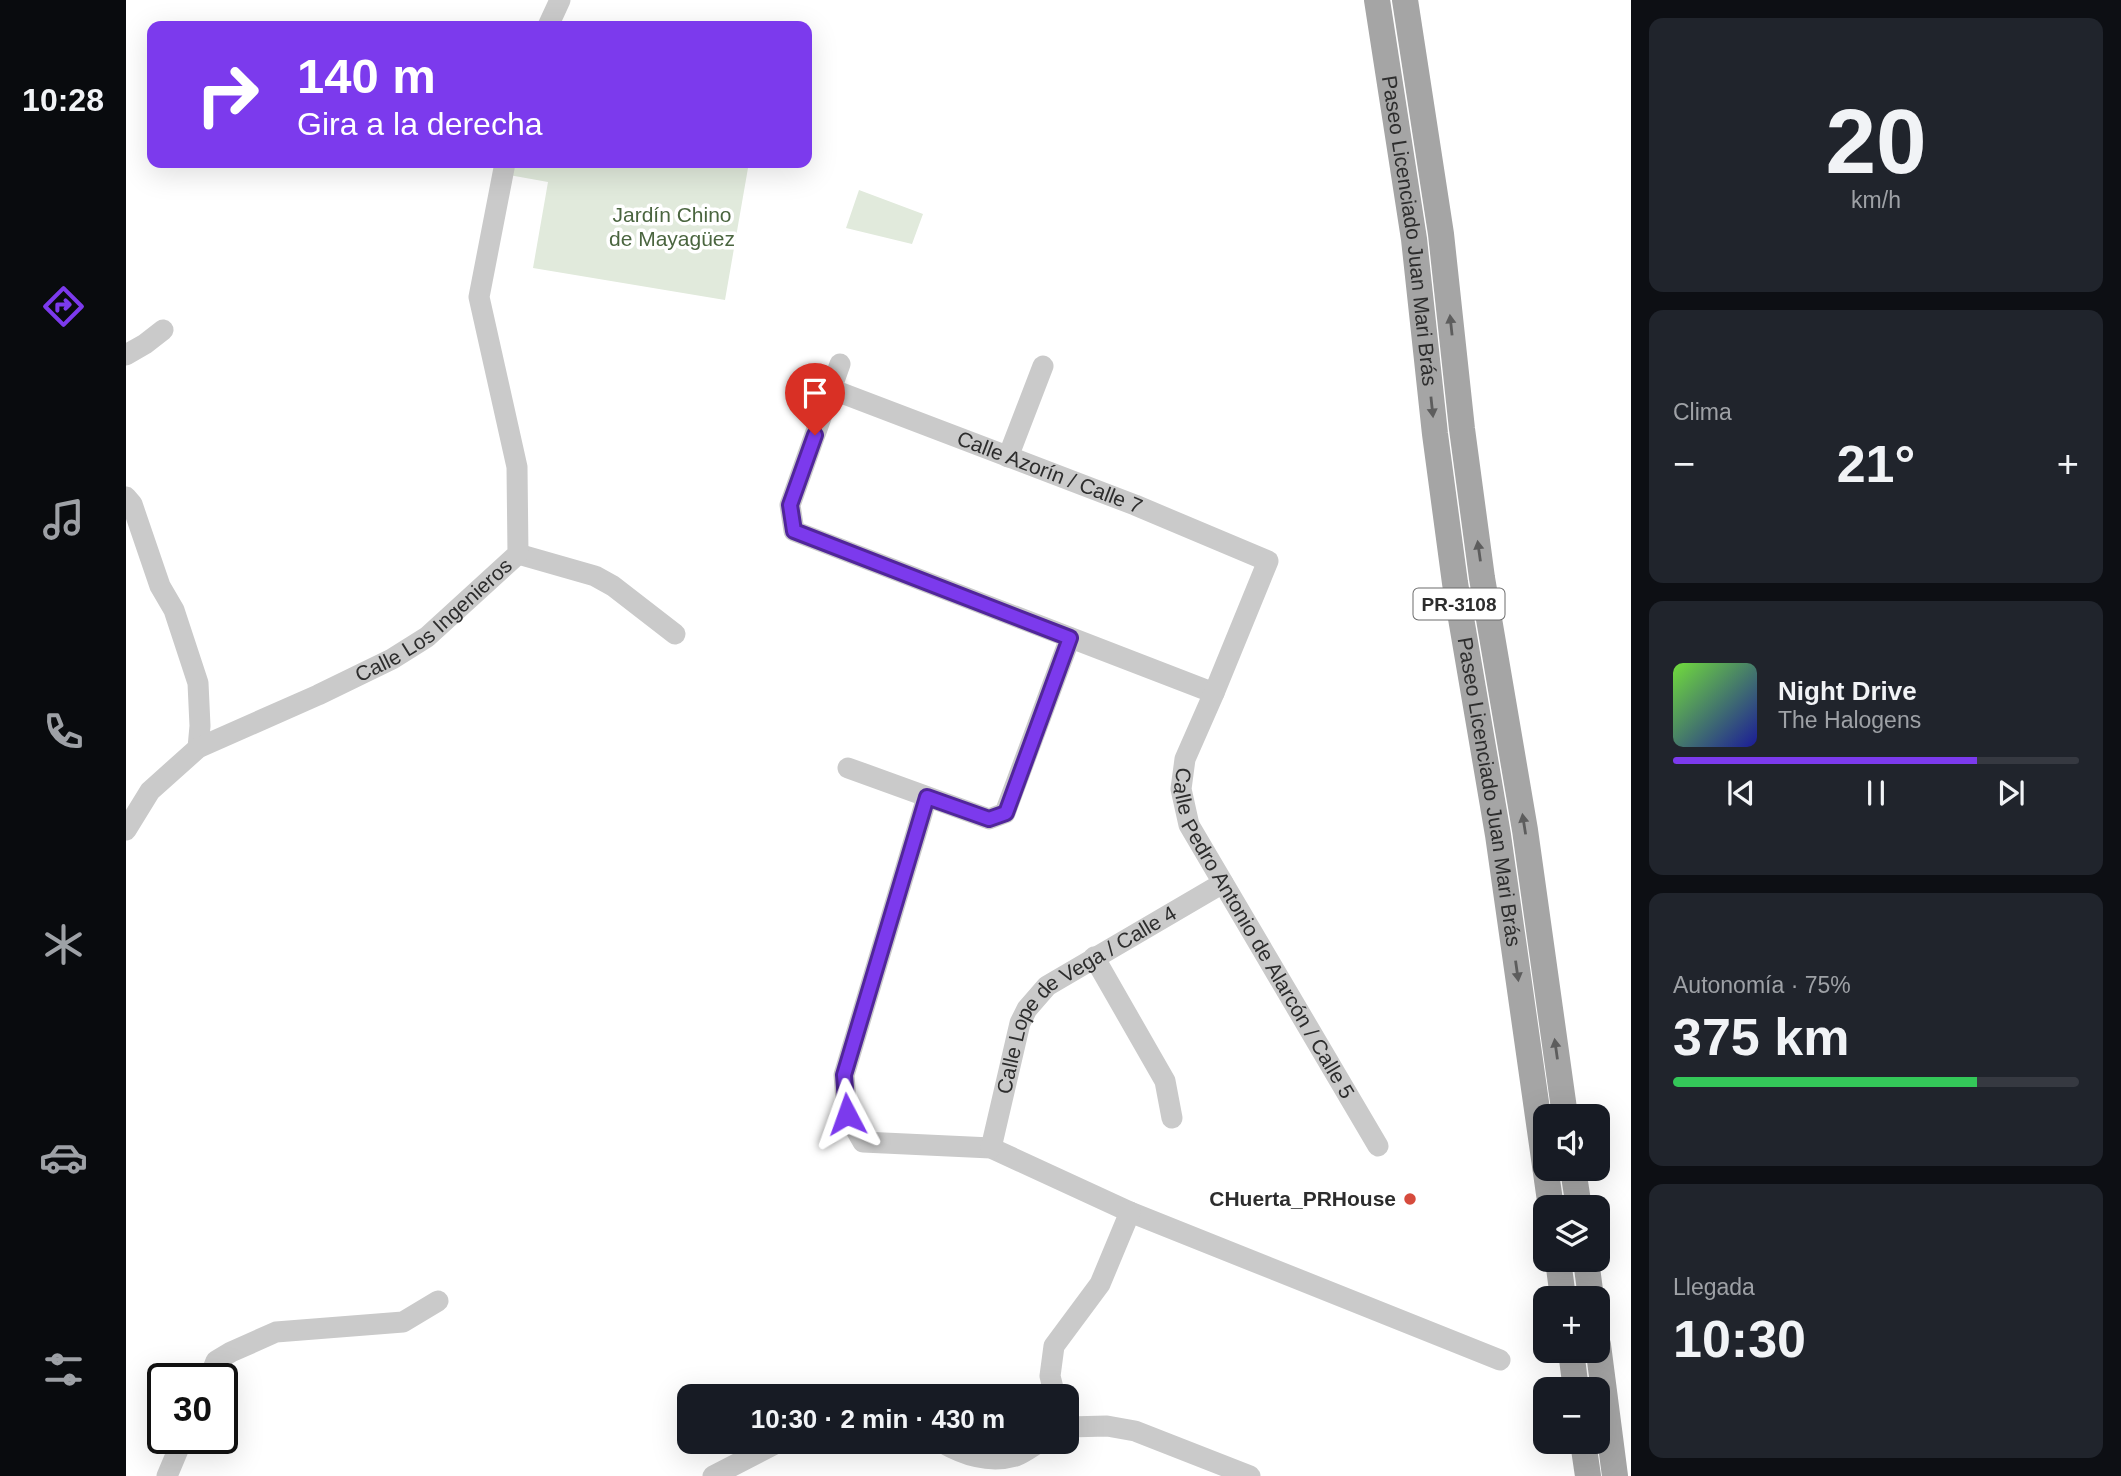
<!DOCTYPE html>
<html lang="es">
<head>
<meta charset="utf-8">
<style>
	body { margin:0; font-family:Helvetica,sans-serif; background:#20242c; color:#f1f3f6; height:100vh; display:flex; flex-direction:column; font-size:26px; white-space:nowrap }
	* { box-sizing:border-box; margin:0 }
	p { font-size:23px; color:#9ea1a6 }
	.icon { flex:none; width:38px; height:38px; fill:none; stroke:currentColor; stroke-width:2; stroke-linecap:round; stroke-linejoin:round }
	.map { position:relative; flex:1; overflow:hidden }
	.sheet { display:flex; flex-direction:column; gap:18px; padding:18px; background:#0d0f14; width:490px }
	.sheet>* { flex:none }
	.top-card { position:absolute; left:21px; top:21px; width:665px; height:147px; border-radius:14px; box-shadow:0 7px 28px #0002; background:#7c3aed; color:#fff; overflow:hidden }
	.controls { position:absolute; left:1407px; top:1104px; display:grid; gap:14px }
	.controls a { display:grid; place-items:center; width:77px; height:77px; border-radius:14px; background:#171b24; box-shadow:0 7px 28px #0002; font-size:35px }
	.speed { position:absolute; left:21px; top:1363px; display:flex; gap:14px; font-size:35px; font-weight:700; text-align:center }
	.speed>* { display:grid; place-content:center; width:91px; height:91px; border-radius:50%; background:#171b24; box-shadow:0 7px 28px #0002; line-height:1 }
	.speed .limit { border:4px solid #111; border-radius:10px; background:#fff; color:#111 }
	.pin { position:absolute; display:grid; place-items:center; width:60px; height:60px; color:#fff; margin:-72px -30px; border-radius:50% 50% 50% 0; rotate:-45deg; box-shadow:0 0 7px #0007 }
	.pin .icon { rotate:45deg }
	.me { position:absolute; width:77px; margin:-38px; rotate:356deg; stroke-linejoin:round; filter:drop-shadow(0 0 5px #0008) }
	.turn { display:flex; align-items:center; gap:24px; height:147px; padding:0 35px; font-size:32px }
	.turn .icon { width:91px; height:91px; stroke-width:2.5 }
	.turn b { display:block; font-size:49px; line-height:60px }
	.big { font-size:52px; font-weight:600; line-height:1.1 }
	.sheet .card { flex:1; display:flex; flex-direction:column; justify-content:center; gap:10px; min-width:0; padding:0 24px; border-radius:14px; background:#20242c }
	.sheet .dial { align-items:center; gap:0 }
	.dial b { font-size:91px; line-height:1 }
	.song { display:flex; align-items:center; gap:21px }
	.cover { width:84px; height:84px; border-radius:10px; background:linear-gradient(135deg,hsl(100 70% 55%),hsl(240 70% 35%)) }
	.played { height:7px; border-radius:4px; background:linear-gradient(90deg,#7c3aed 75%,#363941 75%) }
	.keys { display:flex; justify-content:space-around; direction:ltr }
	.heat { display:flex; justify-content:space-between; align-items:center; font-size:38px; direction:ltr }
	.charge { height:10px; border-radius:5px; background:linear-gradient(90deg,#34c759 75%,#363941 0) }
	.trip { position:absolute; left:551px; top:1384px; width:402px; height:70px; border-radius:14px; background:#171b24; box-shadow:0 7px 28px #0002; font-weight:600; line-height:70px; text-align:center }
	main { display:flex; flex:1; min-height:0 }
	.dock { display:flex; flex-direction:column; width:126px; justify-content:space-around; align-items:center; background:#090b0e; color:#9ea1a6 }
	.dock .icon { width:49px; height:49px }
	.dock .active { color:#7c3aed }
	.dock b { font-size:32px; color:#f1f3f6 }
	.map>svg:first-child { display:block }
	.green { fill:#e1eadc }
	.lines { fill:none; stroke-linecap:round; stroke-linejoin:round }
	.minor { stroke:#cacaca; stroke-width:21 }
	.major { stroke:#a5a5a5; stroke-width:26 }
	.oneway { fill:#5d5d5d }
	.route-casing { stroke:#51269a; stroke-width:18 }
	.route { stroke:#7c3aed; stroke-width:12 }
	.poi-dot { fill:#d64b3d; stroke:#fff; stroke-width:2.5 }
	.labels { text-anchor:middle; stroke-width:7; stroke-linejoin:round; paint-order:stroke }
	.shield { fill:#fff; stroke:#6c6c6c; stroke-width:2 }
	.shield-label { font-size:19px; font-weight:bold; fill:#2d2d2d }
	.park-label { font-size:21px; fill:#4a653f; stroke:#fff }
	.street-label { font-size:21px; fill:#2d2d2d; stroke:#fff }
	.poi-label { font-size:21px; font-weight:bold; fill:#2d2d2d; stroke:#fff; text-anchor:end }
</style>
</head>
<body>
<main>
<nav class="dock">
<b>10:28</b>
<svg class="icon active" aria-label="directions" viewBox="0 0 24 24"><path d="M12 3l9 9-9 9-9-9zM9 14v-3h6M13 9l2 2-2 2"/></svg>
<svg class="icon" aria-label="music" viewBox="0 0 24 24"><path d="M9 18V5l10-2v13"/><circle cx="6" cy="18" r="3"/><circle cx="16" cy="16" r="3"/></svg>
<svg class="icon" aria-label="phone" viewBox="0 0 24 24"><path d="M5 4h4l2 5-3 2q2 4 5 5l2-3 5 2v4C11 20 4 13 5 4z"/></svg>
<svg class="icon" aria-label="climate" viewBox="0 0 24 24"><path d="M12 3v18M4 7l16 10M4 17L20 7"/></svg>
<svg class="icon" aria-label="car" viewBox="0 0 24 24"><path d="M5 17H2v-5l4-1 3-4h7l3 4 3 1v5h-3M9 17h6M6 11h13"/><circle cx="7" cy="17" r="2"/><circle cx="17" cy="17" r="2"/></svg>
<svg class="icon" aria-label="filters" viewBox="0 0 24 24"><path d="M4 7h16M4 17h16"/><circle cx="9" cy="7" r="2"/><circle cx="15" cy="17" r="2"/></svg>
</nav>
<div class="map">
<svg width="1505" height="1476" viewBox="0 0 1505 1476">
	<rect width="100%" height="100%" fill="#fff"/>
	<path class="green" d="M 385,163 L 590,163 L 622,168 L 599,300 L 407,268 L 422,182 L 383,175 Z
		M 733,190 L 797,214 L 786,244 L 720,228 Z"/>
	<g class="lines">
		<g class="minor">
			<path d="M 422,26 L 434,0"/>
			<path d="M 0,355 L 19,344 L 37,330"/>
			<path d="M 714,364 L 664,505 L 668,531 L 1088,693"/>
			<path id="s1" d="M 705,389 L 1009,505 L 1142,561 L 1088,693 L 1059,759 L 1055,789 L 1063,825 L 1252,1146"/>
			<path d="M 882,457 L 917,366"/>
			<path d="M 0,497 L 6,504 L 34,586 L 48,610 L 72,683 L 74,726 L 72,748"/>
			<path d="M 392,554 L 469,576 L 487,586 L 549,634"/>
			<path d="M 722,768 L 863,819 L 879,813 L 944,638"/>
			<path d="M 801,797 L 718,1075 L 721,1114 L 737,1142 L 865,1148 L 1004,1212 L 1374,1360"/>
			<path id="s2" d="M 0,830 L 24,791 L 72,748 L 192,695 L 266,659 L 301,637 L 392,554 L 391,467 L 353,297 L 379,163"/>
			<path d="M 968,957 L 1039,1081 L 1046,1118"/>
			<path id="s3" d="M 865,1148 L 894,1023 L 901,1009 L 921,986 L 1097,883"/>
			<path d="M 83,1379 L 90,1361 L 105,1352 L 150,1332 L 277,1322 L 312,1301"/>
			<path d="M 929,1396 L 924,1376 L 928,1346 L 974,1284 L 1004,1212"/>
			<path d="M 942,1427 L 981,1426 L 1009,1431 L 1124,1476"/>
			<path d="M 815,1442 C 838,1455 863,1464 890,1456 C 898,1453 907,1446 914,1442"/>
			<path d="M 41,1476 L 57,1438"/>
			<path d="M 587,1476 L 653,1442"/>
		</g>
		<g class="major">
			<path id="s4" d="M 1251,0 L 1288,239 L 1309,434 L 1329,583 L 1372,835 L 1425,1208"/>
			<path d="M 1279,0 L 1315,234 L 1336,429 L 1356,578 L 1399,830 L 1439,1116"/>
			<path d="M 1447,1169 L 1453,1208"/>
			<path d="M 1432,1260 L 1437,1298"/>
			<path d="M 1460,1260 L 1465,1298"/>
			<path d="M 1472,1345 L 1489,1476"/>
			<path d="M 1445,1351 L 1450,1390"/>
			<path d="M 1457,1442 L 1462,1476"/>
		</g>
	</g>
	<defs><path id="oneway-solid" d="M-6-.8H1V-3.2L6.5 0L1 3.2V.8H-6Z" transform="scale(1.75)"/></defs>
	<g class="oneway">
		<use href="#oneway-solid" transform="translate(1325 325) rotate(-96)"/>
		<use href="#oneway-solid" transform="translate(1306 407) rotate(84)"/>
		<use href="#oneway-solid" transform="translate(1353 551) rotate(-98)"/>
		<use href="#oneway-solid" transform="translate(1398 824) rotate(-99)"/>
		<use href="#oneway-solid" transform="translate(1391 971) rotate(82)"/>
		<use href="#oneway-solid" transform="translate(1430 1049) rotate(-98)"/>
	</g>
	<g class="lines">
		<defs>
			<path id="route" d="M 689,435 L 664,505 L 668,531 L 944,638 L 880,813 L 863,819 L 801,797 L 718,1075 L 721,1114"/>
		</defs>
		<use href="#route" class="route-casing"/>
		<use href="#route" class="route"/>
	</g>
	<circle class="poi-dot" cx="1284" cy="1199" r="7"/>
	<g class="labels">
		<rect class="shield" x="1287.5" y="588.5" width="91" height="31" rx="5"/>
		<g class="shield-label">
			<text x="1333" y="611">PR-3108</text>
		</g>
		<g class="park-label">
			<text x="546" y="222">Jardín Chino<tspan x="546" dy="24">de Mayagüez</tspan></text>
		</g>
		<g class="street-label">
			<text dy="7" stroke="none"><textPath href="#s4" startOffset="233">Paseo Licenciado Juan Mari Brás</textPath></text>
			<text dy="7" stroke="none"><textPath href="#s1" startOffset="234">Calle Azorín / Calle 7</textPath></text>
			<text dy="7" stroke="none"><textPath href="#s2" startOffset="380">Calle Los Ingenieros</textPath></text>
			<text dy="7" stroke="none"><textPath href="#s4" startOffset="800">Paseo Licenciado Juan Mari Brás</textPath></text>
			<text dy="7" stroke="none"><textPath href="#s1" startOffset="880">Calle Pedro Antonio de Alarcón / Calle 5</textPath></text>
			<text dy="7" stroke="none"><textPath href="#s3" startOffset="189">Calle Lope de Vega / Calle 4</textPath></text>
		</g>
		<g class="poi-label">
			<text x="1270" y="1206">CHuerta_PRHouse</text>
		</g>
	</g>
</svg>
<div class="controls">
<a><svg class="icon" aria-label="sound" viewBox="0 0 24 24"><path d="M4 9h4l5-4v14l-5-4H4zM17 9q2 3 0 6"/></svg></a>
<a><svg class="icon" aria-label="layers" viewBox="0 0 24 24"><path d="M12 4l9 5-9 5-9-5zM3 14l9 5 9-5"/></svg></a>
<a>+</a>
<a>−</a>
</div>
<div class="speed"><div class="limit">30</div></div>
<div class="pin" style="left:689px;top:435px;background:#d93025"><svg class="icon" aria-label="arrive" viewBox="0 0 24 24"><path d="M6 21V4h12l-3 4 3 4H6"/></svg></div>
<svg class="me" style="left:721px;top:1114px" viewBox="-20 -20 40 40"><path d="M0-17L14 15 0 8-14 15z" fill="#7c3aed" stroke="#fff" stroke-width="4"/></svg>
<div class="trip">10:30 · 2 min · 430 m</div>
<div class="top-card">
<div class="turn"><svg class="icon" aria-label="right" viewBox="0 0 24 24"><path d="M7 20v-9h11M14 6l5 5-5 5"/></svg><div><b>140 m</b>Gira a la derecha</div></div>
</div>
</div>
<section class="sheet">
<div class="card dial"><b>20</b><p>km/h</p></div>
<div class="card"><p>Clima</p>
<div class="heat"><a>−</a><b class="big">21°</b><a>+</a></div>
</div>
<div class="card">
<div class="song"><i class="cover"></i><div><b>Night Drive</b><p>The Halogens</p></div></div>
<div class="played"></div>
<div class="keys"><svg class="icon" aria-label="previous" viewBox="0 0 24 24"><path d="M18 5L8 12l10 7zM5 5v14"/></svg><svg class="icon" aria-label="pause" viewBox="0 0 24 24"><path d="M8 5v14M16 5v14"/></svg><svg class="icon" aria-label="next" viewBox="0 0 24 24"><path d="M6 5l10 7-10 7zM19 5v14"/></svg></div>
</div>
<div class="card"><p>Autonomía · 75%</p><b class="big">375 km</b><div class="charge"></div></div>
<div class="card"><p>Llegada</p><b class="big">10:30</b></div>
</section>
</main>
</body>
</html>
